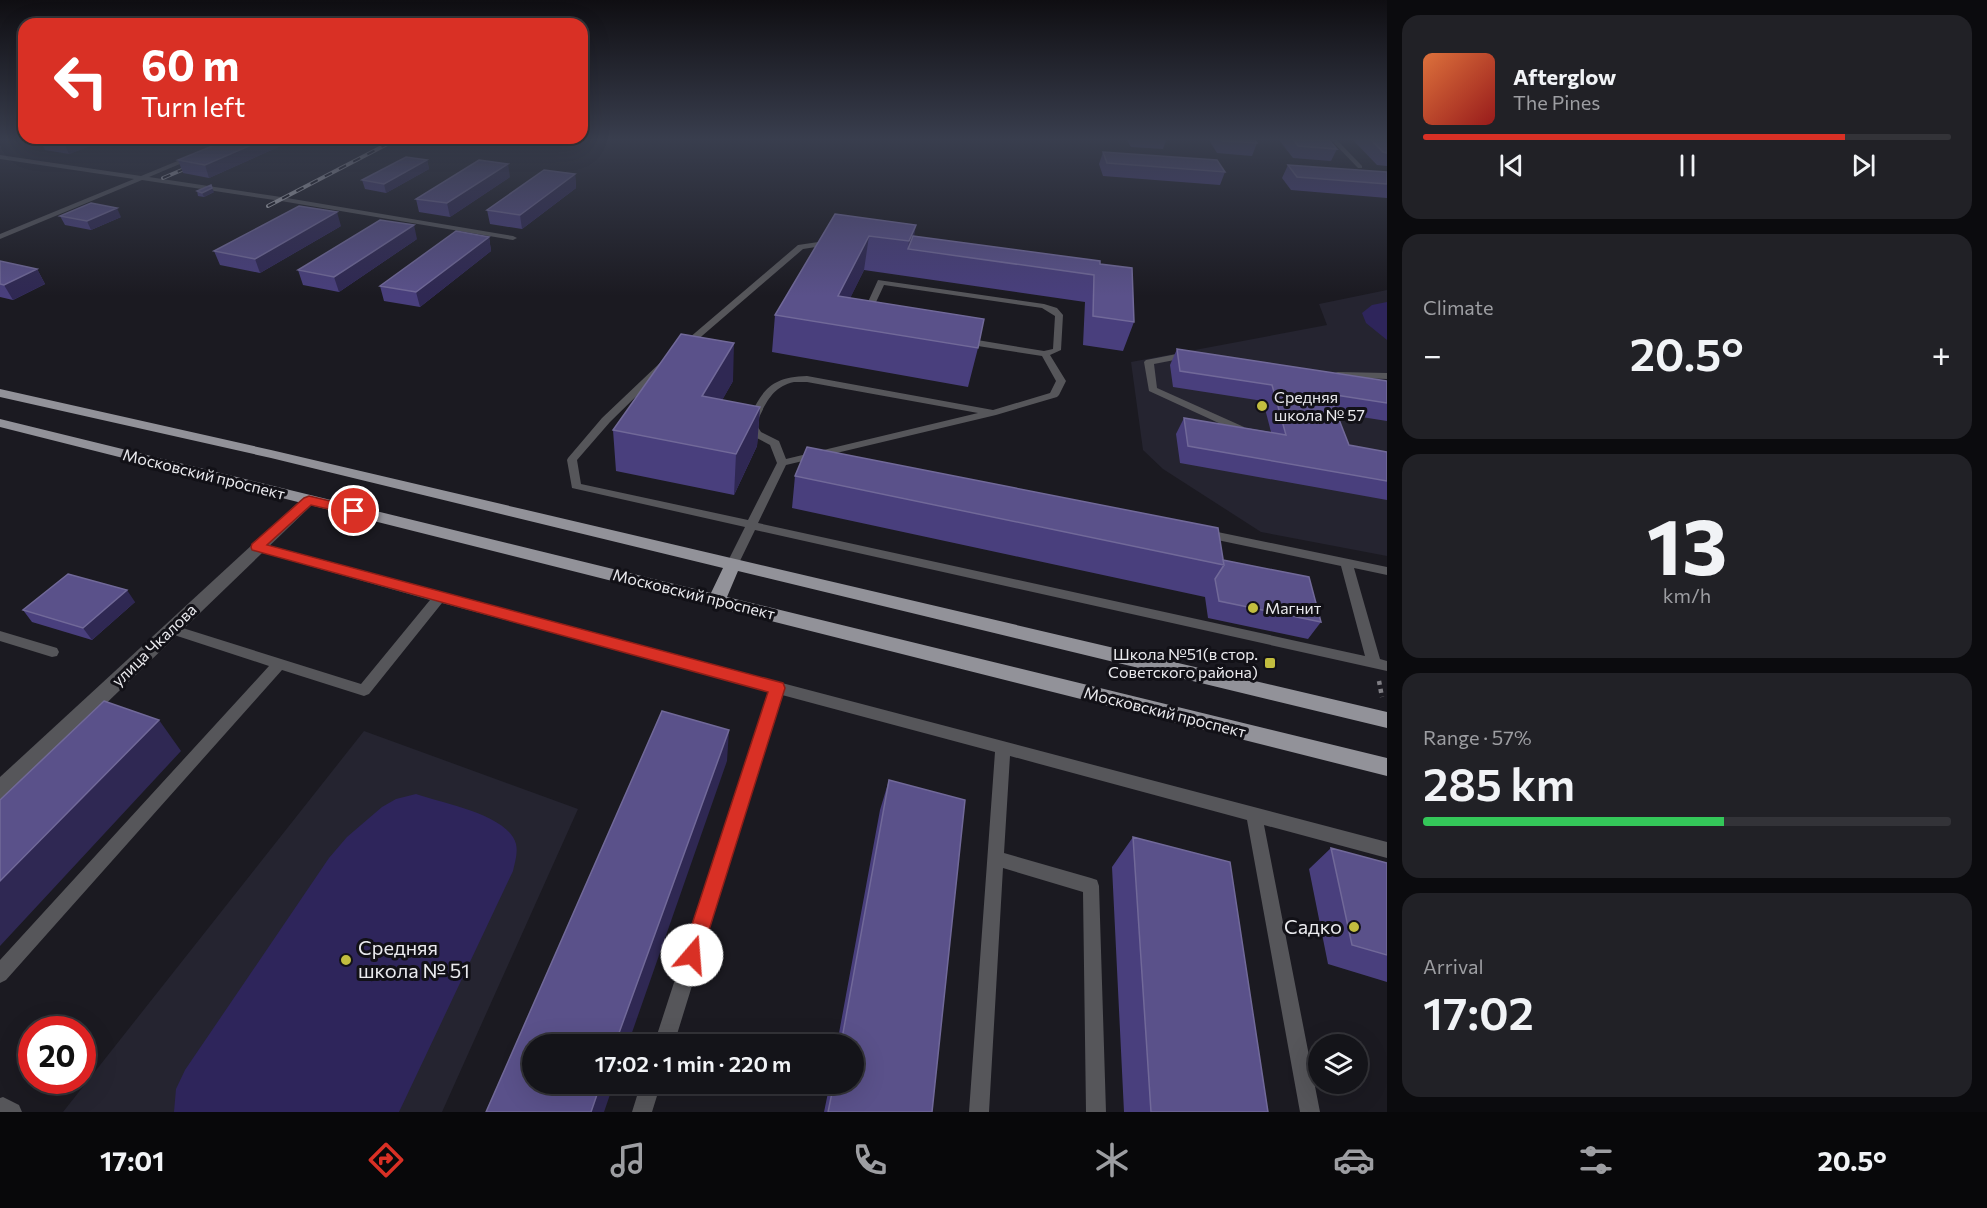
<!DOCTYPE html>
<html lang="en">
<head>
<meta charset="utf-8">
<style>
	body { margin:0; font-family:Commissioner,sans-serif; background:#212126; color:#f1f3f6; height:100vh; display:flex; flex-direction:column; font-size:22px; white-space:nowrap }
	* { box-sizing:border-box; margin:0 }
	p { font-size:20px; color:#9d9ea2 }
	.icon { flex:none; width:33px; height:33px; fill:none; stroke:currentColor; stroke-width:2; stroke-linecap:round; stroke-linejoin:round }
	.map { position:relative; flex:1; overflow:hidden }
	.details { display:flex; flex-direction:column; gap:15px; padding:15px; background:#0b0b0e; width:600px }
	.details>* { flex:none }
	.top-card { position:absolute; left:18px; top:18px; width:570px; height:126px; border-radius:18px; box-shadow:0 6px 24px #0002,0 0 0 2px #333338; background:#d93025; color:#fff; overflow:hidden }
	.fabs { position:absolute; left:1308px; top:1034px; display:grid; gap:12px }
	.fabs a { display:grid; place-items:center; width:60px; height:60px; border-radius:50%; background:#141419; box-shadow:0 6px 24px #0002,0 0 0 2px #333338; font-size:30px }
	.speed { position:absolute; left:18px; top:1016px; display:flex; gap:12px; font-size:30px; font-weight:700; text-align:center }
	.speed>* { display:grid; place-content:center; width:78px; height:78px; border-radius:50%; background:#141419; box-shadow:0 6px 24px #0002,0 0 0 2px #333338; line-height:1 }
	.speed .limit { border:9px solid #d22; background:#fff; color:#111 }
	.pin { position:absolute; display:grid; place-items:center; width:51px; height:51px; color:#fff; margin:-26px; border:3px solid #fff; border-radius:50%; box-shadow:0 2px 6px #0007 }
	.me { position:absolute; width:66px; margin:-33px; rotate:18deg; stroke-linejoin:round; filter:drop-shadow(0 0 4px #0008) }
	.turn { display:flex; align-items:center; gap:21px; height:126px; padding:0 24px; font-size:27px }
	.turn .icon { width:78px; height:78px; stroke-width:2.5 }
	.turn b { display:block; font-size:42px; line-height:51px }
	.big { font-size:45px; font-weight:600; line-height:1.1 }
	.details .card { flex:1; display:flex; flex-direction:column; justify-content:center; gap:9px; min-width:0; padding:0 21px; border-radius:18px; background:#212126 }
	.details .dial { align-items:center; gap:0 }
	.dial b { font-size:78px; line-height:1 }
	.song { display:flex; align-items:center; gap:18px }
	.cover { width:72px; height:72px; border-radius:9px; background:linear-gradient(135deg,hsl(20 70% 55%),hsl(0 70% 35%)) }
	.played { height:6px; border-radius:3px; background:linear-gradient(90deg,#d93025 80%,#333338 80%) }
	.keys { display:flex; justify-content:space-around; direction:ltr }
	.heat { display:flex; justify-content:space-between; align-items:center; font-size:33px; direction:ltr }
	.charge { height:9px; border-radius:4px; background:linear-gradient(90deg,#34c759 57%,#333338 0) }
	.trip { position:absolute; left:522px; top:1034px; width:342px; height:60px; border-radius:30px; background:#141419; box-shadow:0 6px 24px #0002,0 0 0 2px #333338; font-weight:600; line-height:60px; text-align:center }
	.tabs { display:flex; height:96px; justify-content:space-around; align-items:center; background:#08080a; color:#9d9ea2 }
	.tabs .icon { width:42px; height:42px }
	.tabs .selected { color:#d93025 }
	.tabs b { font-size:27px; color:#f1f3f6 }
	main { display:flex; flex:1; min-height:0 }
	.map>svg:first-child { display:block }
	.built { fill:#252430 }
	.green { fill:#2e255b }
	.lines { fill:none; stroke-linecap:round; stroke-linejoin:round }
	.path { stroke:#7f7e84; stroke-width:4.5; stroke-dasharray:4 4; stroke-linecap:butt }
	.service { fill:#56565a; fill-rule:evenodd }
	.tertiary { fill:#56565a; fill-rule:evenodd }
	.primary { fill:#929299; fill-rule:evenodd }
	.rail-casing { stroke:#c3c3c7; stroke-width:4 }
	.rail { stroke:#121117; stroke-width:2; stroke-dasharray:8; stroke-linecap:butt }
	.wall { fill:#493f7d }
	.shaded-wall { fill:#2f2853 }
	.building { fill:#5a518a; stroke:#716999; stroke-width:1.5 }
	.route { fill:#d93025; stroke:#8d1f18; stroke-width:1.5 }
	.poi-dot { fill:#c2bd3f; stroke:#121117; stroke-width:2 }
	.labels { text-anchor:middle; stroke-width:6; stroke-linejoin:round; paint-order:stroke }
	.poi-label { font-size:16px; fill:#eaeaee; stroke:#121117; text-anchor:start }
	.street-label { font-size:16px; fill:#eaeaee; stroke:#121117 }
	.near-poi-label { font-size:20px; fill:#eaeaee; stroke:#121117; text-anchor:end }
</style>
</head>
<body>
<main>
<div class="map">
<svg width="1387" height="1112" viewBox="0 0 1387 1112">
	<rect width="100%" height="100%" fill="#1b1a21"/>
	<path class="built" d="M 1387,290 L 1387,556 L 1261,532 L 1163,469 L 1143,450 L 1131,362 L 1327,325 L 1319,304 Z
		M 364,731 L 578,809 L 442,1112 L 63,1112 Z"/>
	<path class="green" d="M 1387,302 L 1387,340 L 1366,323 L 1362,313 L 1372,305 Z
		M 416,794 C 442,803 509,815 516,844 C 518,853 515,862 513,871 L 399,1112 L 174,1112 L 176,1089 L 185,1070 L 329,858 L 347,837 L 382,807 L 396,799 Z"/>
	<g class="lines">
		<path class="path" d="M 1379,681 L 1382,697"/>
		<path class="service" d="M 1331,140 L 1337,140 L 1362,166 L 1362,168 L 1358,168 Z
			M 0,155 L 141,176 L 192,155 L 194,158 L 149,177 L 281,197 L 513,236 L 517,238 L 513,240 L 281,201 L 142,180 L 0,239 L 0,234 L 134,179 L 0,159 Z
			M 832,240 L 836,242 L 835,244 L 803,249 L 688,348 L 682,348 L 682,344 L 798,245 Z
			M 878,280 L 1044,304 L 1057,308 L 1063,315 L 1061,350 L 1050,355 L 1066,381 L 1059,395 L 1057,397 L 996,415 L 786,465 L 758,523 L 1365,656 L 1341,566 L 1203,537 L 1197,533 L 1203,529 L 1387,567 L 1387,575 L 1354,568 L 1380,659 L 1387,661 L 1387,671 L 755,530 L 738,565 L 732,569 L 726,565 L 745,527 L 572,488 L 567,460 L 568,458 L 602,418 L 662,361 L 665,360 L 670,363 L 668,365 L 610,422 L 577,460 L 581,484 L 748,520 L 777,463 L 770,445 L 753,436 L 746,424 C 762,392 768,377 807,376 L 993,410 L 1050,393 L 1056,381 L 1042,356 L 965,344 L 961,341 L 965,338 L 1044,351 L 1053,349 L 1055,316 L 1042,308 L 884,285 L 870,315 L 863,317 L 862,315 ZM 794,382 L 807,382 L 978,413 L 786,459 L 779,441 L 761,432 L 756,424 C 765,405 771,387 794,382 Z
			M 1187,352 L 1190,353 L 1190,357 L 1154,364 L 1157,388 L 1244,427 L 1244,431 L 1236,431 L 1149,391 L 1144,362 L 1146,360 Z
			M 1338,372 L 1387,373 L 1387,379 L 1335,377 L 1335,373 Z
			M 257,543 L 439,593 L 1387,842 L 1387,858 L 1264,825 L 1320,1112 L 1300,1112 L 1247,820 L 1010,756 L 1004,853 L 1091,878 L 1097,880 L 1099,886 L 1106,1112 L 1086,1112 L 1083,892 L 1003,868 L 989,1112 L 969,1112 L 995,752 L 782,695 L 674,1044 L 654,1044 L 769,691 L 442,603 L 369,694 L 364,696 L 282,670 L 6,980 L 0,983 L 0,960 L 269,666 L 165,632 L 163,629 L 165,626 L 170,624 L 361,684 L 430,600 L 253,550 L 251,547 Z
			M 0,631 L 57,648 L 59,652 L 57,656 L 52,657 L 0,641 Z
			M 641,1083 L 661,1083 L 652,1112 L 632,1112 Z
			M 3,1097 L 19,1105 L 22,1112 L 0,1112 L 0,1098 Z"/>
		<path class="tertiary" d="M 309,495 L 317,500 L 314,503 L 8,798 L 0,800 L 0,777 L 304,497 Z"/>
		<path class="primary" d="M 0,389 L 271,450 L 1387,712 L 1387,728 L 738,571 L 727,597 L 1387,758 L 1387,776 L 0,427 L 0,419 L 711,593 L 723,568 L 271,458 L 0,397 Z"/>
		<defs>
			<path id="rail" d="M 163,178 L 196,164
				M 268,206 L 395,140"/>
		</defs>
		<use href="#rail" class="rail-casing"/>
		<use href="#rail" class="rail"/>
	</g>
	<path class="wall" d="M 40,140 L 106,140 L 69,154 L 45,150 Z
		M 1127,140 L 1166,140 L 1163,149 L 1131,147 Z
		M 1209,140 L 1255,140 L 1257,143 L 1252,156 L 1217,153 Z
		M 1279,140 L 1329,140 L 1337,149 L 1331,161 L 1293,158 Z
		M 1353,140 L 1387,140 L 1387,166 L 1377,165 Z
		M 285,144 L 209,178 L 183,173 L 178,160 Z
		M 1103,152 L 1225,172 L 1220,185 L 1103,176 L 1099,164 Z
		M 427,160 L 429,169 L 386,193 L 365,189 L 362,180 Z
		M 1288,165 L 1387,172 L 1387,198 L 1291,190 L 1282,178 Z
		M 575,174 L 576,188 L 522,229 L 490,224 L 487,210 Z
		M 510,177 L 450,217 L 419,212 L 416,199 Z
		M 197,191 L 214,192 L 204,197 L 198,196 Z
		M 835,214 L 914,236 L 1100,264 L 1134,322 L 1123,351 L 1083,345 L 1085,302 L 864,270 L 850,298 L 978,348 L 968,387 L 772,352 L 775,315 Z
		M 60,216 L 121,217 L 91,230 L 65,225 Z
		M 341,226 L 260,273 L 220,265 L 214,251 Z
		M 489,237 L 491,251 L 420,307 L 384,301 L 380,286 Z
		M 417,239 L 339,292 L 303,285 L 298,270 Z
		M 0,261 L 37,269 L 45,284 L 13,300 L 0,297 Z
		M 1177,349 L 1387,381 L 1387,421 L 1336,413 L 1349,445 L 1387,452 L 1387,500 L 1180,463 L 1176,434 L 1184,418 L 1271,432 L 1263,401 L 1173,387 L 1170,365 Z
		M 733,381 L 722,400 L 760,407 L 757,446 L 734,495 L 616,471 L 613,430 Z
		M 795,476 L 1223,560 L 1321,622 L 1308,639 L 1208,618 L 1205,597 L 792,508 Z
		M 135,602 L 92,640 L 32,622 L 23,610 Z
		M 889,780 L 932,1112 L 824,1112 L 830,1083 L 854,1083 L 854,1044 L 837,1044 L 880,810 Z
		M 1133,837 L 1268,1112 L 1124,1112 L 1112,867 Z
		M 1331,848 L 1387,863 L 1387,982 L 1328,964 L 1309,869 Z"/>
	<path class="shaded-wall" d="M 67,140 L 106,140 L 69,154 L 63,141 Z
		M 263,140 L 284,140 L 285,144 L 209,178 L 205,165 Z
		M 427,160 L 429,169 L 386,193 L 384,184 Z
		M 508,164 L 510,177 L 450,217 L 447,203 Z
		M 575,174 L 576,188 L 522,229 L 520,215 Z
		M 212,188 L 214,192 L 204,197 L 202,193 Z
		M 117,208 L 121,217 L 91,230 L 87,221 Z
		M 337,212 L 341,226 L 260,273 L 255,259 Z
		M 414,225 L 417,239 L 339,292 L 334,277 Z
		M 916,225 L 912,250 L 908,249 L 909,241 Z
		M 869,236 L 864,270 L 837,325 L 838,296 Z
		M 489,237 L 491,251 L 420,307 L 416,292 Z
		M 37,269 L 45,284 L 13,300 L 4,285 Z
		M 734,343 L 733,381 L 702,436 L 702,396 Z
		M 760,407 L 757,446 L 734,495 L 736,454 Z
		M 127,590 L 135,602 L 92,640 L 83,628 Z
		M 159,720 L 181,751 L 0,946 L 0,881 Z
		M 729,730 L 727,761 L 628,1044 L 615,1044 Z
		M 601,1083 L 614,1083 L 604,1112 L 591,1112 Z"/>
	<path class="building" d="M 227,140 L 263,140 L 205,165 L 178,160 Z
		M 1222,140 L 1255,140 L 1257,143 L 1222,141 Z
		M 1294,140 L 1329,140 L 1337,149 L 1298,146 Z
		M 1371,140 L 1387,140 L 1387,153 L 1383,152 Z
		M 1103,152 L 1217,160 L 1225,172 L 1107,163 Z
		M 406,157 L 427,160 L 384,184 L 362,180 Z
		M 479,160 L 508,164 L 447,203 L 416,199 Z
		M 1288,165 L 1387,172 L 1387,184 L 1297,177 Z
		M 544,170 L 575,174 L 520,215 L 487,210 Z
		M 211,185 L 212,188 L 202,193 L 197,191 Z
		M 91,203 L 117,208 L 87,221 L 60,216 Z
		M 299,206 L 337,212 L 255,259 L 214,251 Z
		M 835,214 L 916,225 L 909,241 L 869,236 L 838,296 L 984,319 L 978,348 L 775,315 Z
		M 380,220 L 414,225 L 334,277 L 298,270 Z
		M 456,231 L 489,237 L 416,292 L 380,286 Z
		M 913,236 L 1100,261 L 1100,264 L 1132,268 L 1134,322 L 1093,316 L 1094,275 L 908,249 Z
		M 0,261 L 37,269 L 4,285 L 0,284 Z
		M 681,334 L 734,343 L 702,396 L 760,407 L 736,454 L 613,430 Z
		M 1177,349 L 1387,381 L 1387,403 L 1329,394 L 1349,445 L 1387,452 L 1387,481 L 1188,446 L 1184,418 L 1286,435 L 1272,385 L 1180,371 Z
		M 807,447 L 1218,528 L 1224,565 L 795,476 Z
		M 1223,560 L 1309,577 L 1321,622 L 1219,601 L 1215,579 L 1224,565 Z
		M 68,574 L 127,590 L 83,628 L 23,610 Z
		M 104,701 L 159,720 L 0,881 L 0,800 Z
		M 662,711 L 729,730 L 615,1044 L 532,1044 L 532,1083 L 601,1083 L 591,1112 L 486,1112 Z
		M 889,780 L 965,800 L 932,1112 L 828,1112 L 834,1083 L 854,1083 L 854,1044 L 841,1044 Z
		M 1133,837 L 1230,862 L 1268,1112 L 1151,1112 Z
		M 1331,848 L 1387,863 L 1387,955 L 1352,945 Z"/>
	<linearGradient id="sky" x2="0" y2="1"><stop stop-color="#0f0e12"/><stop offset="0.47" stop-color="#393e4e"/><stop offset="1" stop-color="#393e4e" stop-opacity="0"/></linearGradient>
	<rect width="1387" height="296" fill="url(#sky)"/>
	<path class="route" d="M 309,496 L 359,508 L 360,511 L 354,515 L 311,505 L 267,545 L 783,683 L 785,688 L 699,962 L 692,965 L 685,962 L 682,955 L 768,692 L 252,550 L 251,547 L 252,544 L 304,498 Z"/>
	<g class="poi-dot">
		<circle cx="1262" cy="406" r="6"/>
		<circle cx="1253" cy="608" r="6"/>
		<rect x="1264" y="657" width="12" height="12" rx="3"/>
		<circle cx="1354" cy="927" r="6"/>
		<circle cx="346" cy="960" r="6"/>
	</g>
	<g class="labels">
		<g class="poi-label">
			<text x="1274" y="403">Средняя<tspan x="1274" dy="18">школа № 57</tspan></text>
			<text x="1265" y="614">Магнит</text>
			<text x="1258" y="660" text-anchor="end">Школа №51(в стор.<tspan x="1258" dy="18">Советского района)</tspan></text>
		</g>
		<g class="street-label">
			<text transform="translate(204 474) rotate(14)" y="6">Московский проспект</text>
			<text transform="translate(694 594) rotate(14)" y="6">Московский проспект</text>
			<text transform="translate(154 645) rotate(-44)" y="6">улица Чкалова</text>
			<text transform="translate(1165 712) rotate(14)" y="6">Московский проспект</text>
		</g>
		<g class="near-poi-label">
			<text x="1342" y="934">Садко</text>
			<text x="358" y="955" text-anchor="start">Средняя<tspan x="358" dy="23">школа № 51</tspan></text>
		</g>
	</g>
</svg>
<div class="fabs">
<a><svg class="icon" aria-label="layers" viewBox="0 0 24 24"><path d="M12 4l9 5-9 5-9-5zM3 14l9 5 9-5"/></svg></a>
</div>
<div class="speed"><div class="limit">20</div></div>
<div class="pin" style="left:354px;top:511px;background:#d93025"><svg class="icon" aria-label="arrive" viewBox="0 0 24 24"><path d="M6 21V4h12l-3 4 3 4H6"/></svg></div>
<svg class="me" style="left:692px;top:955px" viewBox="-20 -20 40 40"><circle r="19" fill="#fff"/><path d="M0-13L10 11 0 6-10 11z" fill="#d93025"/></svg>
<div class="trip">17:02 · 1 min · 220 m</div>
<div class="top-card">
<div class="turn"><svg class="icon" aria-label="left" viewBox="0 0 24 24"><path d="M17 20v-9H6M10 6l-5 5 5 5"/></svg><div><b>60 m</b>Turn left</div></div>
</div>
</div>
<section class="details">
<div class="card">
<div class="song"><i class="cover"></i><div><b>Afterglow</b><p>The Pines</p></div></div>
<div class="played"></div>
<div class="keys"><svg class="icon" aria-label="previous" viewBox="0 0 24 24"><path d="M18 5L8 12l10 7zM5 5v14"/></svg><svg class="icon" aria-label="pause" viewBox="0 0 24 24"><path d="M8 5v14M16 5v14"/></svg><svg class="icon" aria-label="next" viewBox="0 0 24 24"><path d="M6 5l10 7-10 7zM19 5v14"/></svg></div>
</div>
<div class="card"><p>Climate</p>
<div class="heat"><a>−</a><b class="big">20.5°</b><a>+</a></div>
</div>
<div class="card dial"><b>13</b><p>km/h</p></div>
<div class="card"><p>Range · 57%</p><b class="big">285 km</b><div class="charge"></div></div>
<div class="card"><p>Arrival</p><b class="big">17:02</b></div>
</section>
</main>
<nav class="tabs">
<b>17:01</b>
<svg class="icon selected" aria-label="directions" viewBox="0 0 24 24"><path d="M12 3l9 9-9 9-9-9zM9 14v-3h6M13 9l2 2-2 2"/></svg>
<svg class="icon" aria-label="music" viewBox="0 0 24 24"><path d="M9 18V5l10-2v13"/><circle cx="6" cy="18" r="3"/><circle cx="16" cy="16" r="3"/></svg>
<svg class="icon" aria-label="phone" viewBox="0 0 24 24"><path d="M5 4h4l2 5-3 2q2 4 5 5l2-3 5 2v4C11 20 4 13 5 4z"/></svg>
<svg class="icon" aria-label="climate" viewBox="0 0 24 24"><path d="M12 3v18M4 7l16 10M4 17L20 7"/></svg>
<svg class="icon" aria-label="car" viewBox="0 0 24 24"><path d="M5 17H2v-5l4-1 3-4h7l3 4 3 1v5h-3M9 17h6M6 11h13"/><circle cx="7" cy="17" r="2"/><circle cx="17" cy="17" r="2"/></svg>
<svg class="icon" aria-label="filters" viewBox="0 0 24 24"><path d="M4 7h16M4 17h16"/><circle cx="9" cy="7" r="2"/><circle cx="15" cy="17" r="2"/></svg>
<b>20.5°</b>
</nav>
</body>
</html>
